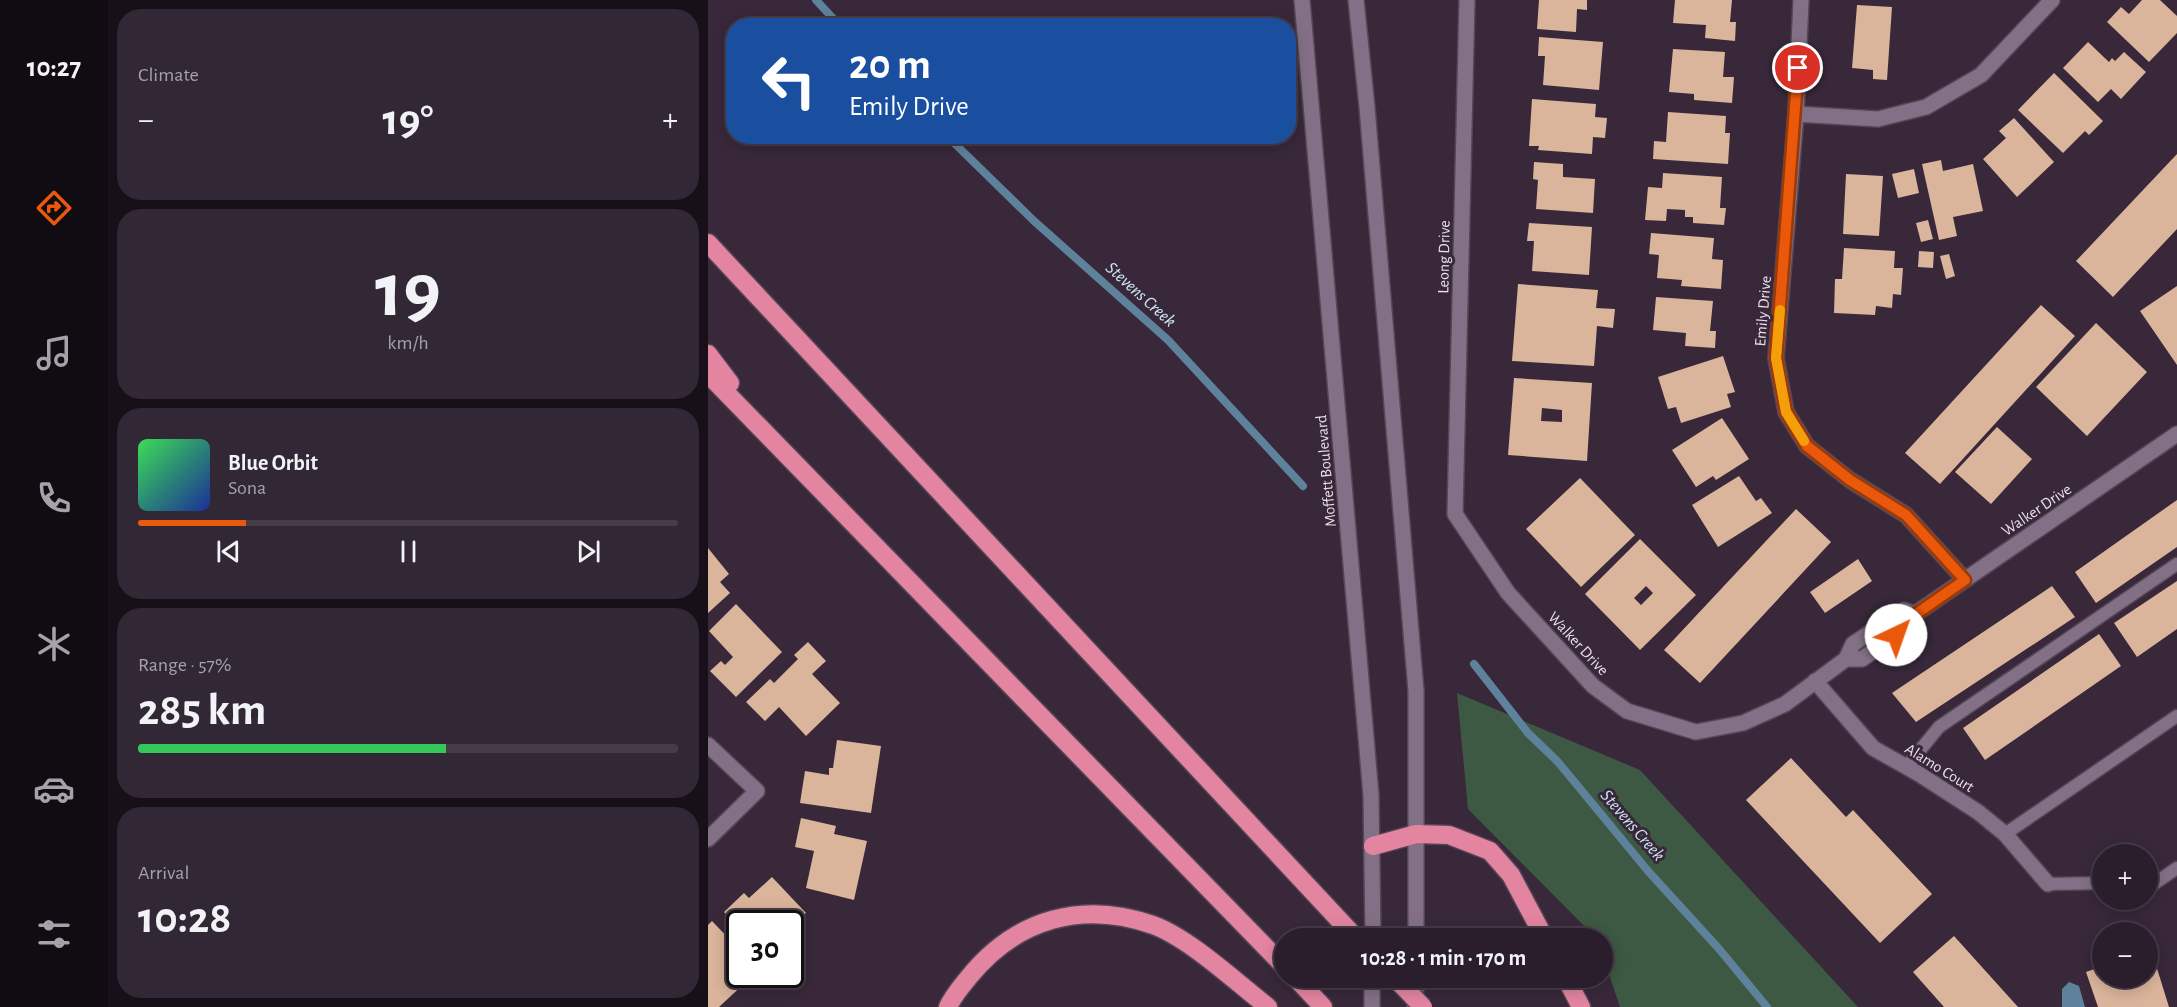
<!DOCTYPE html>
<html lang="en">
<head>
<meta charset="utf-8">
<style>
	body { margin:0; font-family:"Alegreya Sans",sans-serif; background:#322734; color:#f1f3f6; height:100vh; display:flex; flex-direction:column; font-size:22px; white-space:nowrap }
	* { box-sizing:border-box; margin:0 }
	p { font-size:20px; color:#a5a2a9 }
	.icon { flex:none; width:33px; height:33px; fill:none; stroke:currentColor; stroke-width:2; stroke-linecap:round; stroke-linejoin:round }
	.map { position:relative; flex:1; overflow:hidden }
	.panel { display:flex; flex-direction:column; gap:9px; padding:9px; background:#171018; width:600px }
	.panel>* { flex:none }
	.guide { position:absolute; left:18px; top:18px; width:570px; height:126px; border-radius:24px; box-shadow:0 3px 15px #0003,0 0 0 2px #463c48; background:#1a4fa0; color:#fff; overflow:hidden }
	.tools { position:absolute; left:1384px; top:844px; display:grid; gap:12px }
	.tools a { display:grid; place-items:center; width:66px; height:66px; border-radius:50%; background:#2a1e2c; box-shadow:0 3px 15px #0003,0 0 0 2px #463c48; font-size:30px }
	.speed { position:absolute; left:18px; top:910px; display:flex; gap:12px; font-size:30px; font-weight:700; text-align:center }
	.speed>* { display:grid; place-content:center; width:78px; height:78px; border-radius:50%; background:#2a1e2c; box-shadow:0 3px 15px #0003,0 0 0 2px #463c48; line-height:1 }
	.speed .limit { border:3px solid #111; border-radius:9px; background:#fff; color:#111 }
	.pin { position:absolute; display:grid; place-items:center; width:51px; height:51px; color:#fff; margin:-26px; border:3px solid #fff; border-radius:50%; box-shadow:0 2px 6px #0007 }
	.me { position:absolute; width:66px; margin:-33px; rotate:42deg; stroke-linejoin:round; filter:drop-shadow(0 0 4px #0008) }
	.turn { display:flex; align-items:center; gap:21px; height:126px; padding:0 24px; font-size:27px }
	.turn .icon { width:78px; height:78px; stroke-width:2.5 }
	.turn b { display:block; font-size:42px; line-height:51px }
	.big { font-size:45px; font-weight:700; line-height:1.1 }
	.panel .widget { flex:1; display:flex; flex-direction:column; justify-content:center; gap:9px; min-width:0; padding:0 21px; border-radius:24px; background:#322734 }
	.panel .dial { align-items:center; gap:0 }
	.dial b { font-size:78px; line-height:1 }
	.song { display:flex; align-items:center; gap:18px }
	.cover { width:72px; height:72px; border-radius:9px; background:linear-gradient(135deg,hsl(130 70% 55%),hsl(230 70% 35%)) }
	.played { height:6px; border-radius:3px; background:linear-gradient(90deg,#ea580c 20%,#463c48 20%) }
	.keys { display:flex; justify-content:space-around; direction:ltr }
	.heat { display:flex; justify-content:space-between; align-items:center; font-size:33px; direction:ltr }
	.charge { height:9px; border-radius:4px; background:linear-gradient(90deg,#34c759 57%,#463c48 0) }
	.trip { position:absolute; left:566px; top:928px; width:339px; height:60px; border-radius:30px; background:#2a1e2c; box-shadow:0 3px 15px #0003,0 0 0 2px #463c48; font-weight:700; line-height:60px; text-align:center }
	main { display:flex; flex:1; min-height:0 }
	.tabs { display:flex; flex-direction:column; width:108px; justify-content:space-around; align-items:center; background:#110c12; color:#a5a2a9 }
	.tabs .icon { width:42px; height:42px }
	.tabs .on { color:#ea580c }
	.tabs b { font-size:27px; color:#f1f3f6 }
	.map>svg:first-child { display:block }
	.green { fill:#3d5843 }
	.water { fill:#5e829b }
	.lines { fill:none; stroke-linecap:round; stroke-linejoin:round }
	.stream { stroke:#5e829b; stroke-width:8 }
	.building { fill:#dab49b; fill-rule:evenodd }
	.lane-casing { stroke:#544655; stroke-width:15 }
	.street-casing { stroke:#544655; stroke-width:18 }
	.secondary-casing { stroke:#544655; stroke-width:18 }
	.highway-casing { stroke:#544655; stroke-width:21 }
	.lane { stroke:#837086; stroke-width:12 }
	.street { stroke:#837086; stroke-width:15 }
	.secondary { stroke:#837086; stroke-width:15 }
	.highway { stroke:#e384a0; stroke-width:18 }
	.highway-bridge-casing { stroke:#544655; stroke-width:21; stroke-linecap:butt }
	.highway-bridge { stroke:#e384a0; stroke-width:18 }
	.route-casing { stroke:#983908; stroke-width:15 }
	.route { stroke:#ea580c; stroke-width:10 }
	.slow { stroke:#f59e0b; stroke-width:10 }
	.labels { text-anchor:middle; stroke-width:6; stroke-linejoin:round; paint-order:stroke }
	.street-label { font-size:16px; fill:#e9deea; stroke:#38283a }
	.water-label { font-size:18px; font-style:italic; fill:#cde5f5; stroke:#38283a }
</style>
</head>
<body>
<main>
<nav class="tabs">
<b>10:27</b>
<svg class="icon on" aria-label="directions" viewBox="0 0 24 24"><path d="M12 3l9 9-9 9-9-9zM9 14v-3h6M13 9l2 2-2 2"/></svg>
<svg class="icon" aria-label="music" viewBox="0 0 24 24"><path d="M9 18V5l10-2v13"/><circle cx="6" cy="18" r="3"/><circle cx="16" cy="16" r="3"/></svg>
<svg class="icon" aria-label="phone" viewBox="0 0 24 24"><path d="M5 4h4l2 5-3 2q2 4 5 5l2-3 5 2v4C11 20 4 13 5 4z"/></svg>
<svg class="icon" aria-label="climate" viewBox="0 0 24 24"><path d="M12 3v18M4 7l16 10M4 17L20 7"/></svg>
<svg class="icon" aria-label="car" viewBox="0 0 24 24"><path d="M5 17H2v-5l4-1 3-4h7l3 4 3 1v5h-3M9 17h6M6 11h13"/><circle cx="7" cy="17" r="2"/><circle cx="17" cy="17" r="2"/></svg>
<svg class="icon" aria-label="filters" viewBox="0 0 24 24"><path d="M4 7h16M4 17h16"/><circle cx="9" cy="7" r="2"/><circle cx="15" cy="17" r="2"/></svg>
</nav>
<section class="panel">
<div class="widget"><p>Climate</p>
<div class="heat"><a>−</a><b class="big">19°</b><a>+</a></div>
</div>
<div class="widget dial"><b>19</b><p>km/h</p></div>
<div class="widget">
<div class="song"><i class="cover"></i><div><b>Blue Orbit</b><p>Sona</p></div></div>
<div class="played"></div>
<div class="keys"><svg class="icon" aria-label="previous" viewBox="0 0 24 24"><path d="M18 5L8 12l10 7zM5 5v14"/></svg><svg class="icon" aria-label="pause" viewBox="0 0 24 24"><path d="M8 5v14M16 5v14"/></svg><svg class="icon" aria-label="next" viewBox="0 0 24 24"><path d="M6 5l10 7-10 7zM19 5v14"/></svg></div>
</div>
<div class="widget"><p>Range · 57%</p><b class="big">285 km</b><div class="charge"></div></div>
<div class="widget"><p>Arrival</p><b class="big">10:28</b></div>
</section>
<div class="map">
<svg width="1469" height="1007" viewBox="0 0 1469 1007">
	<rect width="100%" height="100%" fill="#38283a"/>
	<path class="green" d="M 749,693 L 932,770 L 1150,1007 L 912,1007 L 894,954 L 894,939 L 889,939 L 760,809 Z"/>
	<path class="water" d="M 1361,982 L 1371,986 L 1377,1007 L 1354,1007 L 1354,989 Z"/>
	<g class="lines">
		<path class="stream" d="M 108,0 L 132,26
			M 239,136 L 326,221 L 460,340 L 595,486
			M 766,664 L 820,733 L 850,762 L 940,871 L 1012,950 L 1059,1007"/>
	</g>
	<path class="building" d="M 831,0 L 879,0 L 879,10 L 869,9 L 868,32 L 829,29 Z
		M 967,0 L 1024,0 L 1022,22 L 1028,22 L 1027,41 L 997,38 L 998,25 L 965,23 Z
		M 1434,0 L 1452,0 L 1469,16 L 1469,33 L 1441,62 L 1399,22 L 1413,7 L 1421,14 Z
		M 1149,5 L 1184,7 L 1179,80 L 1165,79 L 1165,70 L 1144,68 Z
		M 831,37 L 895,42 L 891,90 L 835,85 L 837,56 L 830,56 Z
		M 1380,42 L 1401,62 L 1404,58 L 1407,61 L 1416,52 L 1438,72 L 1413,99 L 1403,89 L 1390,102 L 1355,68 Z
		M 965,49 L 1017,52 L 1015,77 L 1026,77 L 1024,103 L 986,100 L 986,94 L 961,92 Z
		M 1346,73 L 1395,121 L 1381,135 L 1377,131 L 1355,153 L 1310,110 Z
		M 824,99 L 888,104 L 887,117 L 899,118 L 897,138 L 885,137 L 884,154 L 830,150 L 831,146 L 821,146 Z
		M 960,112 L 1018,116 L 1017,133 L 1022,133 L 1020,164 L 945,159 L 946,141 L 958,142 Z
		M 1306,118 L 1346,162 L 1309,197 L 1275,159 L 1298,138 L 1291,131 Z
		M 1469,154 L 1469,229 L 1405,297 L 1368,261 Z
		M 1233,160 L 1235,171 L 1265,164 L 1275,211 L 1245,217 L 1249,236 L 1231,240 L 1214,164 Z
		M 826,162 L 855,164 L 855,177 L 887,179 L 885,213 L 828,209 L 830,180 L 825,179 Z
		M 1206,169 L 1211,193 L 1190,198 L 1184,174 Z
		M 955,173 L 1014,177 L 1012,208 L 1018,208 L 1016,225 L 985,223 L 985,217 L 977,217 L 977,210 L 959,209 L 958,221 L 937,220 L 940,187 L 954,188 Z
		M 1138,174 L 1175,176 L 1171,236 L 1135,234 Z
		M 1220,220 L 1225,239 L 1213,242 L 1208,223 Z
		M 821,223 L 884,227 L 881,275 L 824,271 L 826,241 L 819,241 Z
		M 943,233 L 1006,238 L 1004,259 L 1015,260 L 1013,289 L 973,286 L 974,280 L 949,278 L 951,255 L 941,254 Z
		M 1136,248 L 1187,251 L 1186,268 L 1195,268 L 1193,295 L 1185,294 L 1184,308 L 1168,306 L 1167,315 L 1126,313 L 1127,279 L 1134,279 Z
		M 1211,251 L 1226,252 L 1225,268 L 1210,267 Z
		M 1241,254 L 1247,276 L 1238,279 L 1232,256 Z
		M 810,284 L 890,290 L 888,308 L 907,309 L 905,328 L 889,326 L 886,366 L 804,361 Z
		M 1469,286 L 1469,365 L 1432,311 Z
		M 948,297 L 1005,301 L 1002,331 L 1008,331 L 1007,348 L 977,346 L 978,333 L 945,330 Z
		M 1333,305 L 1367,336 L 1232,484 L 1197,453 Z
		M 1388,323 L 1439,372 L 1379,436 L 1328,387 Z
		M 1015,356 L 1027,392 L 1019,394 L 1023,407 L 973,423 L 968,407 L 960,409 L 950,377 Z
		M 806,378 L 884,383 L 879,461 L 800,455 ZM 834,408 L 854,410 L 854,422 L 833,421 Z
		M 1014,418 L 1041,459 L 1008,480 L 1005,476 L 988,487 L 964,450 Z
		M 1289,427 L 1324,459 L 1283,504 L 1247,472 Z
		M 1031,476 L 1048,501 L 1053,498 L 1064,513 L 1010,547 L 984,505 Z
		M 872,478 L 927,535 L 873,587 L 818,529 Z
		M 1469,500 L 1469,547 L 1388,603 L 1367,572 Z
		M 1088,509 L 1123,542 L 992,683 L 956,650 Z
		M 932,539 L 988,595 L 932,650 L 877,594 ZM 938,586 L 945,593 L 933,605 L 926,598 Z
		M 0,548 L 21,574 L 12,582 L 22,593 L 0,613 Z
		M 1150,559 L 1164,581 L 1117,613 L 1102,592 Z
		M 1469,581 L 1469,629 L 1429,657 L 1406,623 Z
		M 1344,586 L 1367,617 L 1208,722 L 1184,693 Z
		M 28,604 L 74,652 L 28,697 L 2,671 L 13,661 L 17,665 L 25,657 L 1,631 Z
		M 1391,634 L 1413,666 L 1277,760 L 1255,728 Z
		M 100,642 L 118,661 L 104,674 L 132,703 L 98,736 L 71,707 L 57,721 L 38,702 L 62,679 L 66,683 L 90,659 L 86,655 Z
		M 129,740 L 173,746 L 163,813 L 92,803 L 97,771 L 121,775 L 121,768 L 125,768 Z
		M 1083,758 L 1138,817 L 1145,810 L 1224,894 L 1172,943 L 1038,800 Z
		M 93,818 L 128,826 L 126,834 L 159,841 L 146,900 L 98,888 L 106,851 L 87,847 Z
		M 64,877 L 98,913 L 82,927 L 82,924 L 32,924 L 32,929 L 16,912 L 36,893 L 41,898 Z
		M 4,921 L 29,947 L 19,957 L 32,970 L 32,975 L 36,975 L 40,980 L 11,1007 L 0,1007 L 0,925 Z
		M 1246,936 L 1310,1007 L 1236,1007 L 1205,972 Z
		M 1447,962 L 1461,1007 L 1390,1007 L 1378,972 L 1395,966 L 1395,978 L 1440,978 L 1440,964 Z"/>
	<g class="lines">
		<defs>
			<path id="lane" d="M 1199,766 L 1231,727 L 1469,564
				M 1297,834 L 1469,716
				M 1340,884 L 1395,883
				M 1440,888 L 1469,868"/>
			<path id="street" d="M 759,0 L 747,514 L 800,593 L 885,686 L 919,711 L 988,732 L 1035,723 L 1077,704 L 1138,659 L 1145,644 L 1196,610 L 1207,614
				M 1093,0 L 1088,114 L 1068,358 L 1078,412 L 1099,446 L 1142,480 L 1198,515 L 1257,580
				M 1088,114 L 1170,119 L 1218,107 L 1273,75 L 1344,0
				M 1138,659 L 1154,659 L 1205,623 L 1207,614 L 1469,434
				M 1107,681 L 1165,748 L 1211,774 L 1270,812 L 1297,834 L 1340,884
				M 0,745 L 49,791 L 0,839"/>
			<path id="secondary" d="M 594,0 L 663,795 L 665,939
				M 648,0 L 659,107 L 708,691 L 708,939
				M 664,1007 L 664,978
				M 707,1007 L 708,978"/>
			<path id="highway" d="M 0,243 L 649,939
				M 0,354 L 22,383
				M 0,374 L 576,966
				M 665,846 L 708,834 L 741,835 L 782,851 L 803,875 L 837,939
				M 588,978 L 615,1007
				M 858,978 L 873,1007
				M 240,1007 C 245,996 253,987 261,977 C 308,919 374,900 445,925 C 481,938 528,982 560,1007"/>
		</defs>
		<use href="#lane" class="lane-casing"/>
		<use href="#street" class="street-casing"/>
		<use href="#secondary" class="secondary-casing"/>
		<use href="#highway" class="highway-casing"/>
		<use href="#lane" class="lane"/>
		<use href="#street" class="street"/>
		<use href="#secondary" class="secondary"/>
		<use href="#highway" class="highway"/>
		<defs>
			<path id="highway-bridge" d="M 687,978 L 715,1007"/>
		</defs>
		<use href="#highway-bridge" class="highway-bridge-casing"/>
		<use href="#highway-bridge" class="highway-bridge"/>
	</g>
	<g class="lines">
		<defs>
			<path id="route" d="M 1090,68 L 1068,358 L 1078,412 L 1099,446 L 1142,480 L 1198,515 L 1257,580 L 1208,614 L 1205,623 L 1188,635"/>
		</defs>
		<use href="#route" class="route-casing"/>
		<use href="#route" class="route"/>
		<path class="slow" d="M 1072,310 L 1068,358 L 1078,412 L 1096,441"/>
	</g>
	<g class="labels">
		<g class="street-label">
			<text transform="translate(735 257) rotate(-89)" y="6">Leong Drive</text>
			<text transform="translate(1054 311) rotate(-85)" y="6">Emily Drive</text>
			<text transform="translate(617 471) rotate(-95)" y="6">Moffett Boulevard</text>
			<text transform="translate(1328 509) rotate(-34)" y="6">Walker Drive</text>
			<text transform="translate(871 643) rotate(47)" y="6">Walker Drive</text>
			<text transform="translate(1232 767) rotate(32)" y="6">Alamo Court</text>
		</g>
		<g class="water-label">
			<text transform="translate(433 294) rotate(42)" y="6">Stevens Creek</text>
			<text transform="translate(925 825) rotate(49)" y="6">Stevens Creek</text>
		</g>
	</g>
</svg>
<div class="tools">
<a>+</a>
<a>−</a>
</div>
<div class="speed"><div class="limit">30</div></div>
<div class="pin" style="left:1090px;top:68px;background:#d93025"><svg class="icon" aria-label="arrive" viewBox="0 0 24 24"><path d="M6 21V4h12l-3 4 3 4H6"/></svg></div>
<svg class="me" style="left:1188px;top:635px" viewBox="-20 -20 40 40"><circle r="19" fill="#fff"/><path d="M0-13L10 11 0 6-10 11z" fill="#ea580c"/></svg>
<div class="trip">10:28 · 1 min · 170 m</div>
<div class="guide">
<div class="turn"><svg class="icon" aria-label="left" viewBox="0 0 24 24"><path d="M17 20v-9H6M10 6l-5 5 5 5"/></svg><div><b>20 m</b>Emily Drive</div></div>
</div>
</div>
</main>
</body>
</html>
